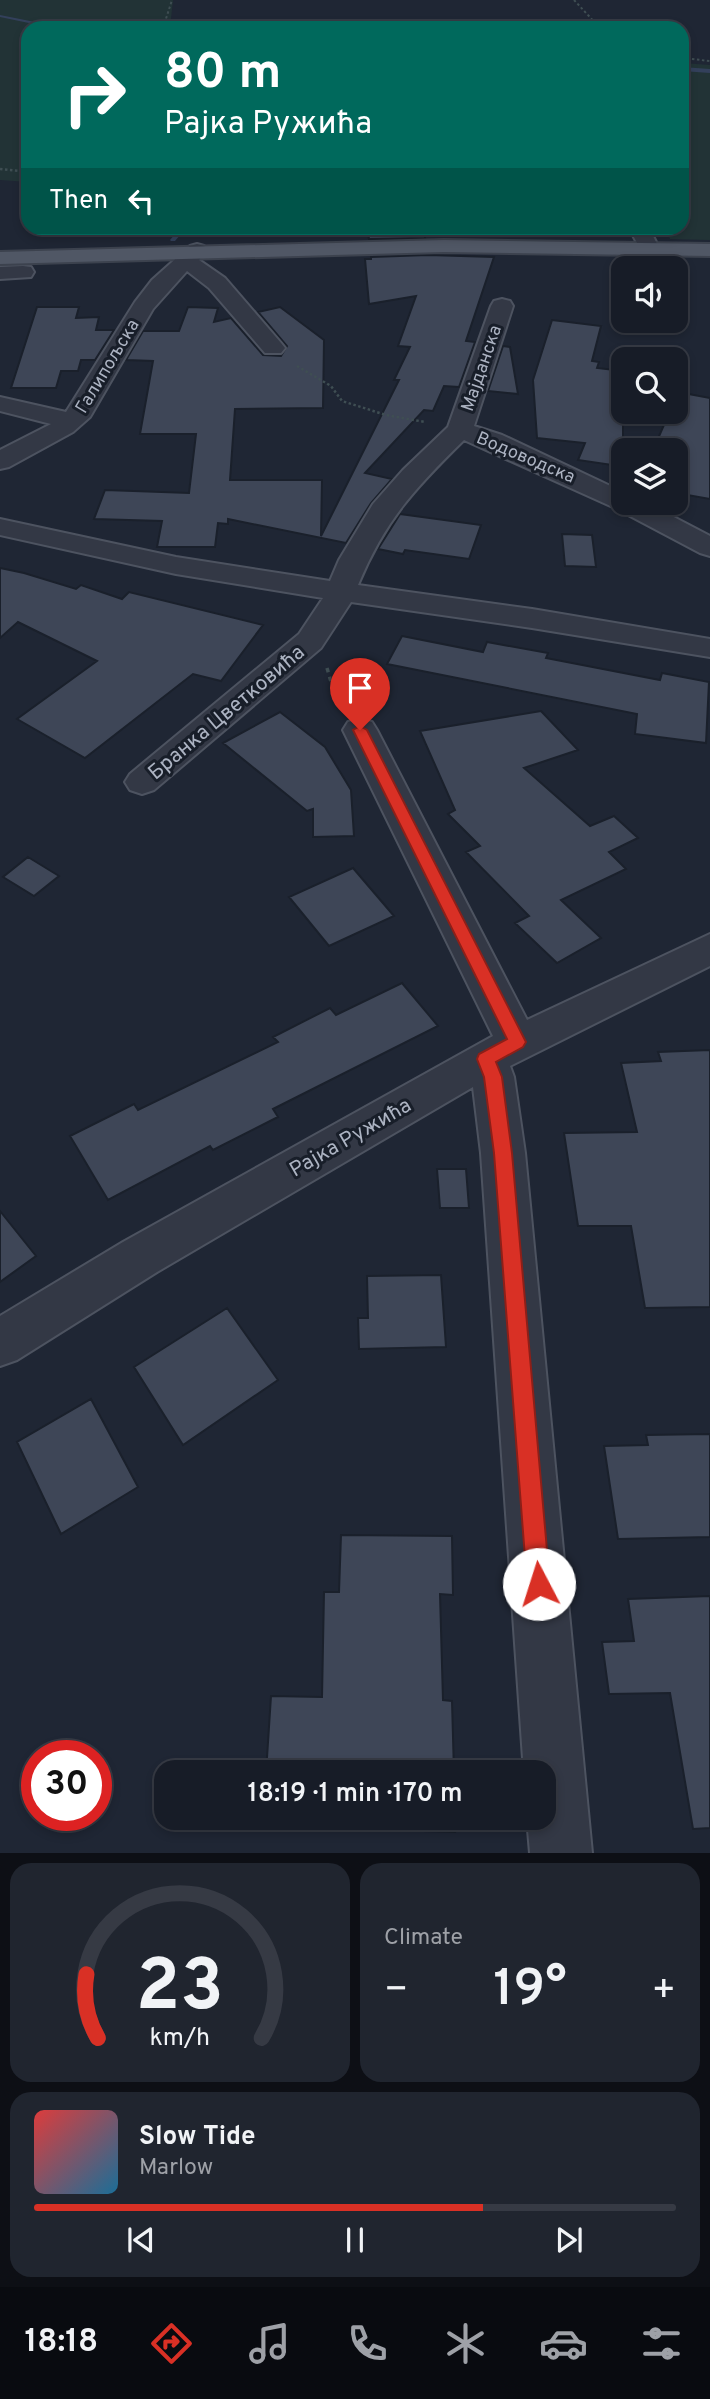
<!DOCTYPE html>
<html lang="en">
<head>
<meta charset="utf-8">
<style>
	body { margin:0; font-family:Overpass,sans-serif; background:#20252f; color:#f1f3f6; height:100vh; display:flex; flex-direction:column; font-size:26px; white-space:nowrap }
	* { box-sizing:border-box; margin:0 }
	p { font-size:23px; color:#9ea1a7 }
	.icon { flex:none; width:38px; height:38px; fill:none; stroke:currentColor; stroke-width:2; stroke-linecap:round; stroke-linejoin:round }
	.map { position:relative; height:1853px; overflow:hidden }
	.panel { display:flex; flex-direction:column; gap:10px; padding:10px; background:#0d0f15; flex:1 }
	.panel>* { flex:none }
	.banner { position:absolute; left:21px; top:21px; width:668px; height:214px; border-radius:21px; box-shadow:0 4px 10px #0003,0 0 0 2px #363a44; background:#00695c; color:#fff; overflow:hidden }
	.tools { position:absolute; left:611px; top:256px; display:grid; gap:14px }
	.tools a { display:grid; place-items:center; width:77px; height:77px; border-radius:14px; background:#171c27; box-shadow:0 4px 10px #0003,0 0 0 2px #363a44; font-size:35px }
	.speed { position:absolute; left:21px; top:1740px; display:flex; gap:14px; font-size:35px; font-weight:700; text-align:center }
	.speed>* { display:grid; place-content:center; width:91px; height:91px; border-radius:50%; background:#171c27; box-shadow:0 4px 10px #0003,0 0 0 2px #363a44; line-height:1 }
	.speed .limit { border:10px solid #d22; background:#fff; color:#111 }
	.pin { position:absolute; display:grid; place-items:center; width:60px; height:60px; color:#fff; margin:-72px -30px; border-radius:50% 50% 50% 0; rotate:-45deg; box-shadow:0 0 7px #0007 }
	.pin .icon { rotate:45deg }
	.me { position:absolute; width:77px; margin:-38px; rotate:355deg; stroke-linejoin:round; filter:drop-shadow(0 0 5px #0008) }
	.turn { display:flex; align-items:center; gap:24px; height:147px; padding:0 28px; font-size:32px }
	.turn .icon { width:91px; height:91px; stroke-width:2.5 }
	.turn b { display:block; font-size:49px; line-height:60px }
	.then { display:flex; align-items:center; height:66px; padding:0 28px; background:#0003; gap:14px; font-size:26px }
	.big { font-size:52px; font-weight:600; line-height:1.1 }
	.panel .widget { flex:1; display:flex; flex-direction:column; justify-content:center; gap:10px; min-width:0; padding:0 24px; border-radius:21px; background:#20252f }
	.panel .dial { align-items:center; gap:0 }
	.dial svg { height:182px; overflow:visible; fill:none; stroke:#363a44; stroke-width:7; stroke-linecap:round; text-anchor:middle }
	.dial text { fill:#f1f3f6; stroke:none }
	.song { display:flex; align-items:center; gap:21px }
	.cover { width:84px; height:84px; border-radius:10px; background:linear-gradient(135deg,hsl(0 70% 55%),hsl(200 70% 35%)) }
	.played { height:7px; border-radius:4px; background:linear-gradient(90deg,#d93025 70%,#363a44 70%) }
	.keys { display:flex; justify-content:space-around; direction:ltr }
	.heat { display:flex; justify-content:space-between; align-items:center; font-size:38px; direction:ltr }
	.panel .tiles { flex:1; display:grid; gap:10px; grid-template-columns:1fr 1fr }
	.widget:last-child { grid-column:span 2 }
	.trip { position:absolute; left:154px; top:1760px; width:402px; height:70px; border-radius:21px; background:#171c27; box-shadow:0 4px 10px #0003,0 0 0 2px #363a44; font-weight:600; line-height:70px; text-align:center }
	.menu { display:flex; height:112px; justify-content:space-around; align-items:center; background:#090b10; color:#9ea1a7 }
	.menu .icon { width:49px; height:49px }
	.menu .current { color:#d93025 }
	.menu b { font-size:32px; color:#f1f3f6 }
	.map>svg:first-child { display:block }
	.green { fill:#223336 }
	.lines { fill:none; stroke-linecap:round; stroke-linejoin:round }
	.stream { fill:#33405b; fill-rule:evenodd }
	.building { fill:#3e4657; stroke:#1a202b; stroke-width:2 }
	.minor-casing { stroke:#4d5360; stroke-width:4 }
	.major-casing { stroke:#3c424e; stroke-width:4 }
	.path-far2 { stroke:#3f4e53; stroke-width:2; stroke-dasharray:2.5 2.5; stroke-linecap:butt }
	.path-far1 { stroke:#3f4e53; stroke-width:2.5; stroke-dasharray:2.5 2.5; stroke-linecap:butt }
	.path { stroke:#3f4e53; stroke-width:3.5; stroke-dasharray:4.5 4.5; stroke-linecap:butt }
	.minor { fill:#333845; fill-rule:evenodd }
	.major { fill:#505765; fill-rule:evenodd }
	.route { fill:#d93025; stroke:#8d1f18; stroke-width:2 }
	.labels { text-anchor:middle; stroke-width:6; stroke-linejoin:round; paint-order:stroke }
	.far-street-label { font-size:18px; fill:#acb3c2; stroke:#181e29 }
	.street-label { font-size:21px; fill:#acb3c2; stroke:#181e29 }
</style>
</head>
<body>
<div class="map">
<svg width="710" height="1853" viewBox="0 0 710 1853">
	<rect width="100%" height="100%" fill="#1f2634"/>
	<path class="green" d="M 0,0 L 173,0 L 170,28 L 28,28 L 28,182 L 0,180 Z
		M 683,63 L 710,65 L 710,240 L 670,239 L 665,228 L 682,228 Z"/>
	<g class="lines">
		<path class="stream" d="M 0,15 L 60,27 L 62,28 L 53,28 L 0,17 Z
			M 682,67 L 710,69 L 710,73 L 682,71 Z
			M 180,228 L 186,228 L 175,241 L 171,241 L 170,240 Z"/>
	</g>
	<path class="building" d="M 367,228 L 424,228 L 425,238 L 369,239 Z
		M 428,255 L 494,257 L 466,341 L 475,342 L 459,387 L 444,386 L 433,411 L 424,410 L 365,473 L 392,479 L 371,503 L 346,543 L 228,519 L 228,524 L 218,523 L 215,547 L 157,547 L 162,521 L 94,519 L 105,490 L 189,493 L 196,434 L 140,434 L 153,361 L 126,360 L 143,331 L 179,331 L 188,307 L 218,308 L 214,322 L 231,318 L 263,355 L 281,356 L 287,346 L 258,312 L 280,307 L 324,340 L 323,408 L 235,409 L 230,480 L 322,480 L 321,536 L 399,380 L 394,380 L 410,347 L 398,346 L 416,296 L 369,304 L 365,259 L 371,259 L 371,257 Z
		M 37,307 L 79,307 L 76,318 L 99,317 L 96,330 L 114,330 L 95,360 L 81,360 L 78,371 L 61,371 L 56,388 L 11,388 Z
		M 552,320 L 601,326 L 592,361 L 599,362 L 597,368 L 623,371 L 623,450 L 618,450 L 612,465 L 578,460 L 585,443 L 537,438 L 533,380 Z
		M 503,346 L 510,347 L 518,394 L 488,391 Z
		M 678,392 L 710,398 L 710,499 L 676,493 L 676,450 L 653,450 L 670,411 L 676,411 Z
		M 400,514 L 481,525 L 469,559 L 405,550 L 403,554 L 378,549 Z
		M 562,534 L 592,535 L 596,567 L 565,566 Z
		M 0,568 L 24,573 L 76,589 L 81,585 L 122,599 L 129,592 L 263,625 L 221,681 L 193,674 L 85,758 L 17,719 L 97,661 L 18,622 L 0,638 Z
		M 402,636 L 483,652 L 487,642 L 548,653 L 546,658 L 660,680 L 662,673 L 709,682 L 706,743 L 635,734 L 637,714 L 387,664 Z
		M 541,711 L 578,750 L 524,768 L 590,826 L 614,816 L 638,838 L 609,852 L 626,869 L 561,900 L 601,938 L 557,963 L 515,923 L 529,916 L 466,852 L 480,846 L 448,814 L 455,810 L 420,731 Z
		M 280,712 L 325,747 L 351,790 L 354,836 L 313,837 L 313,809 L 307,811 L 223,743 Z
		M 28,857 L 59,876 L 34,896 L 3,877 Z
		M 353,868 L 394,916 L 329,946 L 289,897 Z
		M 402,983 L 438,1026 L 273,1109 L 278,1117 L 213,1150 L 210,1146 L 108,1200 L 70,1136 L 134,1104 L 138,1110 L 278,1042 L 273,1037 L 330,1008 L 336,1015 Z
		M 710,1050 L 710,1307 L 645,1308 L 631,1226 L 578,1226 L 564,1133 L 637,1132 L 621,1063 L 661,1061 L 658,1052 Z
		M 437,1169 L 466,1169 L 469,1208 L 440,1208 Z
		M 0,1211 L 36,1256 L 0,1282 Z
		M 441,1275 L 446,1347 L 359,1349 L 358,1318 L 368,1318 L 367,1276 Z
		M 227,1308 L 278,1380 L 183,1445 L 134,1367 Z
		M 91,1399 L 138,1487 L 61,1534 L 17,1442 Z
		M 710,1434 L 710,1537 L 618,1539 L 604,1446 L 648,1445 L 646,1435 Z
		M 341,1535 L 452,1536 L 453,1595 L 440,1594 L 443,1700 L 452,1701 L 454,1773 L 266,1773 L 271,1696 L 322,1697 L 324,1592 L 339,1592 Z
		M 710,1596 L 710,1828 L 693,1829 L 670,1693 L 609,1694 L 602,1642 L 634,1641 L 628,1599 Z
		M 263,1818 L 454,1818 L 455,1832 L 263,1826 Z"/>
	<g class="lines">
		<defs>
			<path id="minor" d="M 629,228 L 649,228 L 659,248 L 656,252 L 642,252 Z
				M 197,244 L 204,246 L 208,250 L 199,260 L 225,278 L 281,343 L 285,348 L 281,353 L 265,353 L 209,288 L 187,271 L 153,309 L 90,417 L 73,432 L 9,467 L 0,469 L 0,450 L 51,424 L 0,411 L 0,397 L 66,412 L 135,302 L 152,280 L 190,246 Z
				M 23,266 L 31,267 L 34,272 L 31,277 L 0,279 L 0,267 Z
				M 502,299 L 510,301 L 513,306 L 474,426 L 502,435 L 623,492 L 623,502 L 645,502 L 710,536 L 710,556 L 700,553 L 615,508 L 464,440 C 415,488 385,520 358,585 L 532,609 L 710,639 L 710,657 L 532,628 L 351,602 L 321,648 L 154,790 L 142,794 L 130,790 L 125,782 L 130,774 L 299,634 L 323,598 L 176,574 L 0,535 L 0,519 L 176,557 L 330,581 L 339,560 L 373,504 L 403,470 L 448,427 L 491,306 L 494,301 Z
				M 360,719 L 372,722 L 377,730 L 527,1020 L 710,934 L 710,966 L 510,1066 L 514,1077 L 525,1153 L 592,1853 L 530,1853 L 527,1818 L 544,1818 L 544,1773 L 524,1773 L 481,1153 L 473,1087 L 157,1272 L 17,1360 L 0,1366 L 0,1316 L 123,1242 L 493,1036 L 343,730 L 348,722 Z"/>
			<path id="major" d="M 444,240 L 710,244 L 710,256 L 444,252 L 0,264 L 0,252 Z"/>
		</defs>
		<use href="#minor" class="minor-casing"/>
		<use href="#major" class="major-casing"/>
		<path class="path-far2" d="M 574,0 L 600,28
			M 163,28 L 172,0
			M 682,58 L 710,61"/>
		<path class="path-far1" d="M 0,169 L 28,172
			M 297,366 L 331,386 L 342,401 L 386,415 L 425,422"/>
		<path class="path" d="M 327,668 L 338,706"/>
		<use href="#minor" class="minor"/>
		<use href="#major" class="major"/>
	</g>
	<path class="route" d="M 360,726 L 367,730 L 526,1042 L 523,1047 L 496,1062 L 502,1077 L 512,1153 L 550,1584 L 547,1592 L 539,1595 L 531,1592 L 527,1584 L 494,1153 L 484,1077 L 477,1059 L 479,1054 L 507,1039 L 353,730 Z"/>
	<g class="labels">
		<g class="far-street-label">
			<text transform="translate(107 366) rotate(-59)" y="6">Галипољска</text>
			<text transform="translate(481 368) rotate(-71)" y="6">Мајданска</text>
			<text transform="translate(526 457) rotate(23)" y="6">Водоводска</text>
		</g>
		<g class="street-label">
			<text transform="translate(226 712) rotate(-40)" y="7">Бранка Цветковића</text>
			<text transform="translate(350 1137) rotate(-30)" y="7">Рајка Ружића</text>
		</g>
	</g>
</svg>
<div class="tools">
<a><svg class="icon" aria-label="sound" viewBox="0 0 24 24"><path d="M4 9h4l5-4v14l-5-4H4zM17 9q2 3 0 6"/></svg></a>
<a><svg class="icon" aria-label="search" viewBox="0 0 24 24"><circle cx="10" cy="10" r="6"/><path d="M15 15l6 6"/></svg></a>
<a><svg class="icon" aria-label="layers" viewBox="0 0 24 24"><path d="M12 4l9 5-9 5-9-5zM3 14l9 5 9-5"/></svg></a>
</div>
<div class="speed"><div class="limit">30</div></div>
<div class="pin" style="left:360px;top:730px;background:#d93025"><svg class="icon" aria-label="arrive" viewBox="0 0 24 24"><path d="M6 21V4h12l-3 4 3 4H6"/></svg></div>
<svg class="me" style="left:539px;top:1584px" viewBox="-20 -20 40 40"><circle r="19" fill="#fff"/><path d="M0-13L10 11 0 6-10 11z" fill="#d93025"/></svg>
<div class="trip">18:19 · 1 min · 170 m</div>
<div class="banner">
<div class="turn"><svg class="icon" aria-label="right" viewBox="0 0 24 24"><path d="M7 20v-9h11M14 6l5 5-5 5"/></svg><div><b>80 m</b>Рајка Ружића</div></div>
<div class="then">Then<svg class="icon" aria-label="left" viewBox="0 0 24 24"><path d="M17 20v-9H6M10 6l-5 5 5 5"/></svg></div>
</div>
</div>
<section class="panel">
<div class="tiles">
<div class="widget dial"><svg viewBox="0 0 100 80">
<path d="M14 69A42 42 0 1 1 86 69"/>
<path d="M14 69A42 42 0 0 1 9 41" stroke="#d93025"/>
<text x="50" y="56" font-size="32" font-weight="700">23</text>
<text x="50" y="72" font-size="11">km/h</text>
</svg></div>
<div class="widget"><p>Climate</p>
<div class="heat"><a>−</a><b class="big">19°</b><a>+</a></div>
</div>
<div class="widget">
<div class="song"><i class="cover"></i><div><b>Slow Tide</b><p>Marlow</p></div></div>
<div class="played"></div>
<div class="keys"><svg class="icon" aria-label="previous" viewBox="0 0 24 24"><path d="M18 5L8 12l10 7zM5 5v14"/></svg><svg class="icon" aria-label="pause" viewBox="0 0 24 24"><path d="M8 5v14M16 5v14"/></svg><svg class="icon" aria-label="next" viewBox="0 0 24 24"><path d="M6 5l10 7-10 7zM19 5v14"/></svg></div>
</div>
</div>
</section>
<nav class="menu">
<b>18:18</b>
<svg class="icon current" aria-label="directions" viewBox="0 0 24 24"><path d="M12 3l9 9-9 9-9-9zM9 14v-3h6M13 9l2 2-2 2"/></svg>
<svg class="icon" aria-label="music" viewBox="0 0 24 24"><path d="M9 18V5l10-2v13"/><circle cx="6" cy="18" r="3"/><circle cx="16" cy="16" r="3"/></svg>
<svg class="icon" aria-label="phone" viewBox="0 0 24 24"><path d="M5 4h4l2 5-3 2q2 4 5 5l2-3 5 2v4C11 20 4 13 5 4z"/></svg>
<svg class="icon" aria-label="climate" viewBox="0 0 24 24"><path d="M12 3v18M4 7l16 10M4 17L20 7"/></svg>
<svg class="icon" aria-label="car" viewBox="0 0 24 24"><path d="M5 17H2v-5l4-1 3-4h7l3 4 3 1v5h-3M9 17h6M6 11h13"/><circle cx="7" cy="17" r="2"/><circle cx="17" cy="17" r="2"/></svg>
<svg class="icon" aria-label="filters" viewBox="0 0 24 24"><path d="M4 7h16M4 17h16"/><circle cx="9" cy="7" r="2"/><circle cx="15" cy="17" r="2"/></svg>
</nav>
</body>
</html>
